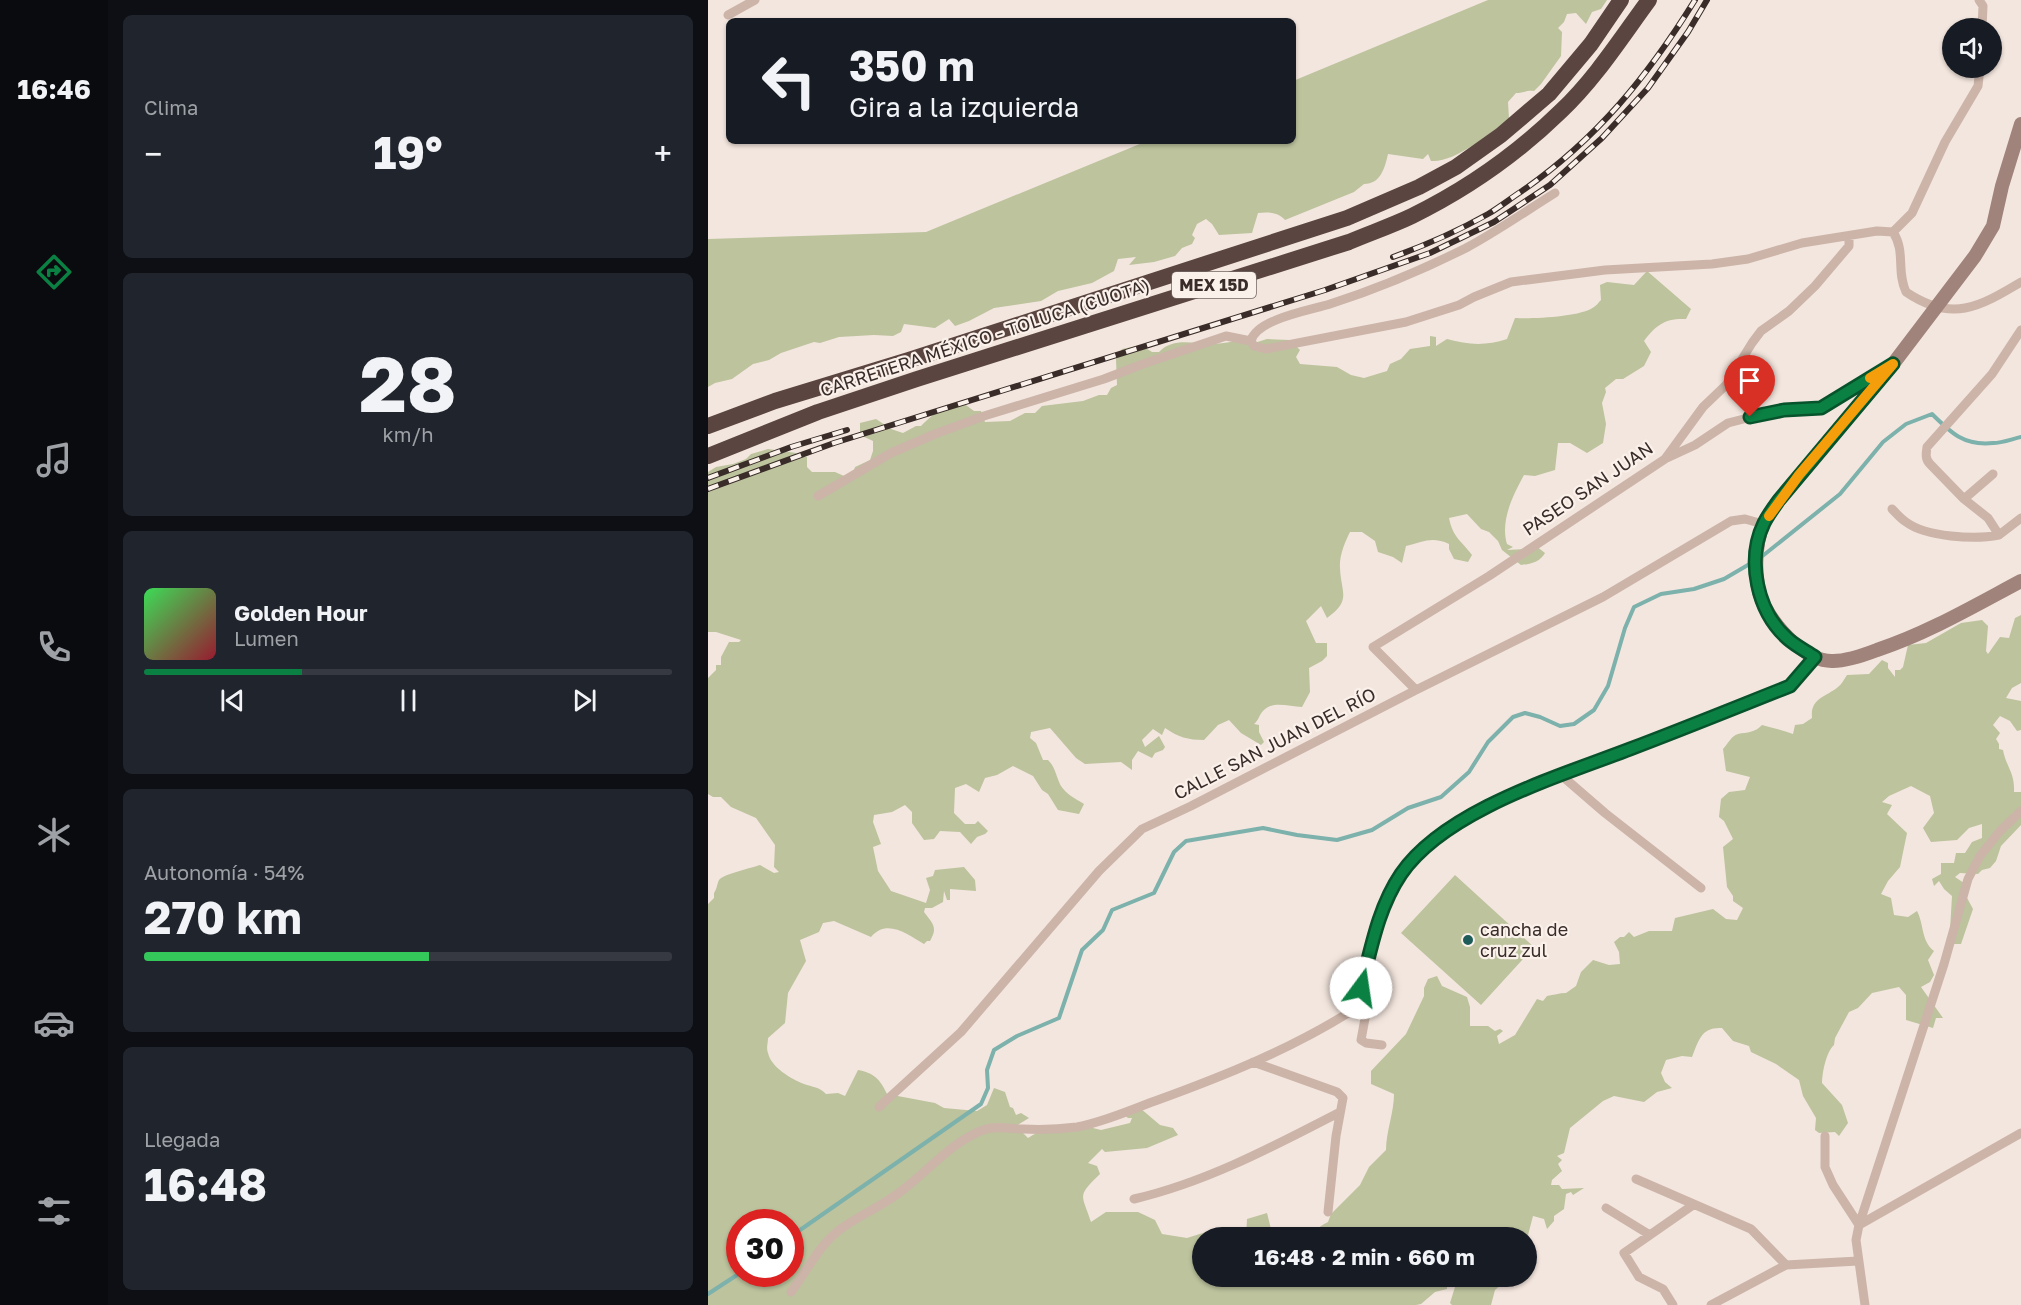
<!DOCTYPE html>
<html lang="es">
<head>
<meta charset="utf-8">
<style>
	body { margin:0; font-family:"Golos Text",sans-serif; background:#20242c; color:#f1f3f6; height:100vh; display:flex; flex-direction:column; font-size:22px; white-space:nowrap }
	* { box-sizing:border-box; margin:0 }
	p { font-size:20px; color:#9ea1a6 }
	.icon { flex:none; width:33px; height:33px; fill:none; stroke:currentColor; stroke-width:2; stroke-linecap:round; stroke-linejoin:round }
	.map { position:relative; flex:1; overflow:hidden }
	.sheet { display:flex; flex-direction:column; gap:15px; padding:15px; background:#0d0f14; width:600px }
	.sheet>* { flex:none }
	.hud { position:absolute; left:18px; top:18px; width:570px; height:126px; border-radius:9px; box-shadow:0 2px 4px #0004; background:#171b24; color:#f1f3f6; overflow:hidden }
	.controls { position:absolute; left:1234px; top:18px; display:grid; gap:12px }
	.controls a { display:grid; place-items:center; width:60px; height:60px; border-radius:50%; background:#171b24; box-shadow:0 2px 4px #0004; font-size:30px }
	.speed { position:absolute; left:18px; top:1209px; display:flex; gap:12px; font-size:30px; font-weight:700; text-align:center }
	.speed>* { display:grid; place-content:center; width:78px; height:78px; border-radius:50%; background:#171b24; box-shadow:0 2px 4px #0004; line-height:1 }
	.speed .limit { border:9px solid #d22; background:#fff; color:#111 }
	.pin { position:absolute; display:grid; place-items:center; width:51px; height:51px; color:#fff; margin:-62px -26px; border-radius:50% 50% 50% 0; rotate:-45deg; box-shadow:0 0 6px #0007 }
	.pin .icon { rotate:45deg }
	.me { position:absolute; width:66px; margin:-33px; rotate:14deg; stroke-linejoin:round; filter:drop-shadow(0 0 4px #0008) }
	.turn { display:flex; align-items:center; gap:21px; height:126px; padding:0 24px; font-size:27px }
	.turn .icon { width:78px; height:78px; stroke-width:2.5 }
	.turn b { display:block; font-size:42px; line-height:51px }
	.big { font-size:45px; font-weight:700; line-height:1.1 }
	.sheet .card { flex:1; display:flex; flex-direction:column; justify-content:center; gap:9px; min-width:0; padding:0 21px; border-radius:9px; background:#20242c }
	.sheet .dial { align-items:center; gap:0 }
	.dial b { font-size:78px; line-height:1 }
	.song { display:flex; align-items:center; gap:18px }
	.cover { width:72px; height:72px; border-radius:9px; background:linear-gradient(135deg,hsl(130 70% 55%),hsl(350 70% 35%)) }
	.played { height:6px; border-radius:3px; background:linear-gradient(90deg,#0b8043 30%,#363941 30%) }
	.keys { display:flex; justify-content:space-around; direction:ltr }
	.heat { display:flex; justify-content:space-between; align-items:center; font-size:33px; direction:ltr }
	.charge { height:9px; border-radius:4px; background:linear-gradient(90deg,#34c759 54%,#363941 0) }
	.trip { position:absolute; left:484px; top:1227px; width:345px; height:60px; border-radius:30px; background:#171b24; box-shadow:0 2px 4px #0004; font-weight:700; line-height:60px; text-align:center }
	main { display:flex; flex:1; min-height:0 }
	.tab-bar { display:flex; flex-direction:column; width:108px; justify-content:space-around; align-items:center; background:#090b0e; color:#9ea1a6 }
	.tab-bar .icon { width:42px; height:42px }
	.tab-bar .active { color:#0b8043 }
	.tab-bar b { font-size:27px; color:#f1f3f6 }
	.map>svg:first-child { display:block }
	.green { fill:#bcc39d; fill-rule:evenodd }
	.lines { fill:none; stroke-linecap:round; stroke-linejoin:round }
	.stream { stroke:#7cb1ac; stroke-width:4 }
	.street { stroke:#ccb4a9; stroke-width:9 }
	.secondary { stroke:#a0837a; stroke-width:14 }
	.highway { stroke:#5a4540; stroke-width:16 }
	.rail-casing { stroke:#392c29; stroke-width:6 }
	.rail { stroke:#fbf1eb; stroke-width:4; stroke-dasharray:11; stroke-linecap:butt }
	.route-casing { stroke:#07532c; stroke-width:15 }
	.route { stroke:#0b8043; stroke-width:10 }
	.slow { stroke:#f59e0b; stroke-width:10 }
	.poi-dot { fill:#1d5c58; stroke:#fbf1eb; stroke-width:2 }
	.labels { text-anchor:middle; stroke-width:4.5; stroke-linejoin:round; paint-order:stroke }
	.shield { fill:#fbf1eb; stroke:#736763; stroke-width:1.5 }
	.shield-label { font-size:16px; font-weight:bold; fill:#392c29 }
	.street-label { font-size:18px; fill:#392c29; stroke:#fbf1eb }
	.poi-label { font-size:18px; fill:#392c29; stroke:#fbf1eb; text-anchor:start }
</style>
</head>
<body>
<main>
<nav class="tab-bar">
<b>16:46</b>
<svg class="icon active" aria-label="directions" viewBox="0 0 24 24"><path d="M12 3l9 9-9 9-9-9zM9 14v-3h6M13 9l2 2-2 2"/></svg>
<svg class="icon" aria-label="music" viewBox="0 0 24 24"><path d="M9 18V5l10-2v13"/><circle cx="6" cy="18" r="3"/><circle cx="16" cy="16" r="3"/></svg>
<svg class="icon" aria-label="phone" viewBox="0 0 24 24"><path d="M5 4h4l2 5-3 2q2 4 5 5l2-3 5 2v4C11 20 4 13 5 4z"/></svg>
<svg class="icon" aria-label="climate" viewBox="0 0 24 24"><path d="M12 3v18M4 7l16 10M4 17L20 7"/></svg>
<svg class="icon" aria-label="car" viewBox="0 0 24 24"><path d="M5 17H2v-5l4-1 3-4h7l3 4 3 1v5h-3M9 17h6M6 11h13"/><circle cx="7" cy="17" r="2"/><circle cx="17" cy="17" r="2"/></svg>
<svg class="icon" aria-label="filters" viewBox="0 0 24 24"><path d="M4 7h16M4 17h16"/><circle cx="9" cy="7" r="2"/><circle cx="15" cy="17" r="2"/></svg>
</nav>
<section class="sheet">
<div class="card"><p>Clima</p>
<div class="heat"><a>−</a><b class="big">19°</b><a>+</a></div>
</div>
<div class="card dial"><b>28</b><p>km/h</p></div>
<div class="card">
<div class="song"><i class="cover"></i><div><b>Golden Hour</b><p>Lumen</p></div></div>
<div class="played"></div>
<div class="keys"><svg class="icon" aria-label="previous" viewBox="0 0 24 24"><path d="M18 5L8 12l10 7zM5 5v14"/></svg><svg class="icon" aria-label="pause" viewBox="0 0 24 24"><path d="M8 5v14M16 5v14"/></svg><svg class="icon" aria-label="next" viewBox="0 0 24 24"><path d="M6 5l10 7-10 7zM19 5v14"/></svg></div>
</div>
<div class="card"><p>Autonomía · 54%</p><b class="big">270 km</b><div class="charge"></div></div>
<div class="card"><p>Llegada</p><b class="big">16:48</b></div>
</section>
<div class="map">
<svg width="1313" height="1305" viewBox="0 0 1313 1305">
	<rect width="100%" height="100%" fill="#f3e6de"/>
	<path class="green" d="M 780,0 L 899,0 L 893,9 L 884,12 L 878,24 L 868,13 L 859,14 L 856,22 L 850,28 L 854,32 L 853,56 L 833,84 L 826,91 C 819,90 815,93 808,93 L 800,102 L 801,119 C 782,133 747,163 723,161 L 720,154 L 715,159 L 680,154 C 677,167 673,184 656,184 L 646,192 L 577,220 C 570,212 560,212 550,213 L 544,233 L 511,235 L 504,224 L 498,219 L 489,224 L 484,235 L 487,238 L 484,244 L 474,248 L 467,256 L 446,262 L 421,265 L 428,257 L 410,259 L 406,271 L 384,283 L 350,291 L 333,301 L 286,308 L 261,321 L 247,326 L 241,319 L 227,328 L 196,324 L 193,332 L 185,336 L 166,335 L 131,337 L 112,343 L 106,342 L 73,353 L 61,360 L 45,364 L 24,379 L 7,383 L 0,387 L 0,239 L 218,232 L 439,141 L 585,141 L 585,81 Z
		M 939,271 L 983,309 L 978,319 C 957,318 948,325 936,341 L 943,352 L 936,366 L 915,379 L 908,379 L 897,388 L 898,392 L 894,403 L 898,424 L 895,443 L 879,453 L 862,443 L 850,443 L 847,470 L 827,476 L 816,475 C 805,495 792,521 799,544 L 805,547 L 799,550 L 819,549 L 828,546 L 837,553 C 832,562 823,564 813,565 L 794,550 L 790,541 L 781,532 L 773,529 L 759,514 L 741,518 C 745,538 753,540 764,555 L 760,562 L 746,559 L 741,549 L 741,544 C 724,536 715,542 698,546 L 694,563 L 685,557 L 670,552 L 667,541 L 654,532 L 642,532 C 637,542 631,556 632,568 C 633,593 644,600 619,618 L 613,606 L 598,621 L 608,643 L 619,643 L 619,656 L 614,661 L 601,668 L 602,692 L 594,707 C 581,707 565,700 555,711 C 551,715 551,720 546,724 L 551,725 L 551,732 L 556,742 L 553,745 L 533,733 L 521,720 L 510,725 L 496,740 C 480,740 470,737 457,728 L 454,735 L 445,729 L 434,740 L 437,747 L 451,736 L 457,747 L 455,750 L 447,753 L 444,758 L 430,751 L 424,760 L 424,770 L 413,762 L 377,764 L 368,758 L 342,728 L 323,732 L 322,738 L 328,743 L 335,760 L 340,760 C 348,768 348,777 353,786 C 358,794 368,799 376,804 L 371,814 L 350,810 L 340,794 L 334,790 L 325,776 L 305,766 L 289,775 L 277,778 L 271,792 L 258,784 L 247,788 L 246,813 L 257,824 L 267,824 L 270,821 L 280,831 L 277,834 L 269,837 L 263,844 L 252,832 L 232,831 L 226,839 L 216,840 L 204,823 L 204,812 L 197,805 L 184,812 L 166,815 L 165,822 L 173,844 L 165,847 L 170,871 L 183,891 L 218,903 L 222,890 L 218,878 L 225,876 L 227,870 L 256,867 L 267,880 L 268,891 L 242,889 L 242,900 L 239,900 L 236,891 L 235,902 L 224,908 L 217,908 L 216,912 C 225,924 230,927 222,941 L 219,941 L 216,944 C 200,935 179,918 163,937 L 126,921 L 115,923 L 111,932 L 92,940 L 98,961 L 80,993 L 77,1023 L 60,1038 C 60,1043 58,1048 60,1053 C 63,1067 83,1079 96,1084 C 104,1087 112,1087 118,1094 L 130,1093 L 137,1096 L 150,1070 C 166,1073 172,1079 179,1094 L 227,1103 L 236,1108 L 269,1111 L 279,1105 L 286,1088 L 297,1092 L 302,1107 L 305,1108 L 308,1115 L 313,1113 L 321,1118 L 308,1126 L 320,1138 C 334,1128 350,1130 365,1123 L 393,1130 L 422,1123 L 424,1118 L 420,1118 L 415,1114 L 432,1108 L 452,1125 L 465,1128 L 470,1135 L 439,1148 L 397,1152 L 394,1149 L 380,1163 L 389,1166 L 392,1174 C 368,1197 374,1194 383,1222 L 398,1212 L 430,1212 L 447,1220 L 454,1234 L 479,1238 L 498,1232 L 504,1237 L 495,1238 L 495,1254 L 493,1255 L 495,1276 L 743,1277 L 739,1281 L 739,1289 L 727,1292 L 713,1304 L 708,1305 L 0,1305 L 0,904 L 6,898 L 6,893 C 9,889 9,884 11,880 C 15,874 44,868 52,865 L 66,873 L 71,872 L 66,867 L 67,845 L 48,818 L 23,807 L 13,797 L 5,797 L 0,794 L 0,678 L 8,670 L 8,665 L 13,665 L 13,657 L 21,642 L 31,642 L 33,640 L 8,632 L 0,632 L 0,472 L 8,467 L 25,464 L 38,459 L 43,454 L 60,449 L 88,453 L 91,457 L 99,457 L 99,467 L 104,472 L 127,472 L 143,479 L 147,467 L 162,460 L 165,451 L 165,441 L 152,435 L 152,423 L 168,419 L 183,429 L 195,433 L 208,426 L 213,426 C 228,411 234,408 255,403 L 266,411 L 273,411 L 277,422 L 302,421 L 317,413 L 327,413 L 334,406 L 375,401 L 391,395 L 399,395 L 403,388 L 409,385 L 408,359 L 414,349 L 433,345 L 444,352 L 451,352 C 467,336 487,345 506,344 C 516,343 526,342 535,339 L 543,344 L 559,339 L 582,340 L 592,350 L 588,357 L 592,364 L 629,367 L 643,375 L 656,378 L 679,371 L 682,364 L 693,359 L 702,349 L 722,346 L 722,336 L 728,337 L 728,346 L 739,339 C 760,345 778,346 799,339 L 807,318 C 824,319 873,317 886,307 C 889,305 890,303 893,300 L 892,285 L 899,282 L 926,285 ZM 32,1222 L 82,1222 L 82,1274 L 32,1274 Z
		M 1313,615 L 1313,683 L 1304,688 L 1298,698 L 1313,701 L 1313,730 L 1309,731 L 1302,721 L 1292,716 L 1285,725 L 1292,733 L 1288,739 L 1291,744 L 1291,749 L 1295,750 C 1298,767 1307,772 1306,792 L 1313,792 L 1313,825 L 1293,846 L 1288,861 L 1282,868 L 1274,870 L 1270,874 L 1252,873 L 1247,877 L 1256,883 L 1258,896 L 1265,909 L 1253,944 L 1246,944 L 1242,930 L 1244,896 L 1236,889 L 1231,881 L 1226,886 L 1224,879 L 1233,874 L 1233,863 L 1246,863 L 1248,853 L 1257,853 L 1264,842 L 1274,838 L 1274,824 L 1261,828 L 1249,840 L 1223,842 L 1215,828 L 1226,813 L 1222,796 L 1203,786 L 1181,796 L 1174,802 L 1184,805 L 1179,814 L 1199,833 L 1192,867 L 1180,881 L 1173,894 L 1183,898 L 1186,915 L 1200,917 L 1209,911 C 1216,924 1213,941 1226,951 L 1220,960 L 1226,975 L 1222,982 L 1213,987 L 1235,1018 L 1228,1018 L 1225,1028 L 1198,1020 L 1198,995 L 1191,987 L 1164,993 L 1150,1008 L 1141,1012 L 1127,1038 L 1126,1045 C 1118,1052 1114,1073 1114,1083 L 1134,1105 L 1140,1123 L 1131,1136 L 1127,1132 L 1111,1133 L 1107,1130 L 1108,1118 L 1095,1096 L 1091,1080 L 1068,1064 L 1043,1052 L 1041,1046 L 1025,1041 L 1014,1028 C 993,1027 991,1040 984,1057 L 974,1056 L 958,1060 L 953,1073 L 957,1082 L 964,1088 L 949,1092 L 936,1102 L 906,1096 L 895,1101 L 862,1128 L 856,1153 L 849,1156 L 854,1160 L 850,1164 L 854,1171 L 844,1180 L 843,1185 L 851,1185 L 854,1189 L 876,1188 L 865,1195 L 863,1192 L 858,1194 L 856,1209 L 846,1216 L 846,1221 L 839,1229 L 836,1219 L 825,1216 L 820,1235 L 813,1237 L 595,1238 C 606,1233 609,1227 620,1222 L 623,1214 L 652,1185 L 661,1167 L 678,1150 C 678,1131 686,1113 686,1094 L 663,1084 L 663,1071 L 698,1034 L 716,996 L 716,988 L 720,979 L 729,976 L 734,986 L 759,997 L 762,1007 L 762,1026 L 780,1026 L 787,1031 L 792,1029 L 795,1031 L 789,1036 L 791,1044 L 807,1035 L 829,999 L 835,1001 L 839,996 C 846,995 851,993 858,993 L 868,986 L 873,972 L 885,960 L 901,965 L 912,964 L 911,952 L 906,942 L 912,937 L 916,937 L 921,932 L 926,937 L 941,931 L 964,931 L 967,918 L 1005,909 L 1018,919 L 1029,920 L 1035,908 L 1025,901 L 1025,896 L 1019,887 L 1015,847 L 1025,839 L 1016,821 L 1011,817 L 1013,799 L 1021,792 L 1037,790 L 1042,777 L 1018,771 L 1015,749 C 1020,744 1023,736 1030,734 C 1039,732 1047,733 1054,725 C 1065,728 1075,730 1085,734 L 1087,725 L 1095,724 L 1104,718 C 1102,698 1118,697 1130,687 C 1134,684 1136,679 1139,675 L 1161,674 L 1174,660 L 1180,663 L 1180,668 L 1187,677 L 1187,670 L 1192,670 L 1195,667 L 1200,645 L 1218,643 L 1253,623 L 1274,620 L 1280,626 L 1278,651 L 1280,654 L 1292,637 L 1301,638 L 1307,618 Z
		M 747,875 L 826,947 L 773,1005 L 693,933 Z
		M 559,1213 L 565,1237 L 538,1237 L 539,1219 Z
		M 772,1277 L 781,1277 L 782,1280 L 795,1283 L 787,1290 L 783,1305 L 744,1305 L 742,1303 L 747,1287 L 747,1279 L 762,1282 Z"/>
	<g class="lines">
		<path class="stream" d="M 1052,558 L 1132,494 L 1175,442 L 1198,424 L 1224,414 C 1243,433 1256,446 1285,443 C 1294,443 1304,439 1313,437
			M 82,1237 L 273,1104 L 280,1088 L 279,1070 L 286,1050 L 309,1036 L 351,1018 L 374,950 L 395,930 L 404,910 L 446,893 L 466,852 L 478,841 L 555,828 L 589,835 L 629,840 L 664,830 L 700,808 L 733,797 L 761,772 L 780,742 L 805,717 L 817,713 L 832,717 L 852,726 L 866,724 L 886,710 L 900,686 L 917,628 L 926,607 L 953,594 L 986,589 L 1016,579 L 1045,562
			M 0,1294 L 32,1273"/>
		<path class="street" d="M 1271,0 L 1275,6 L 1274,28
			M 20,15 L 47,0
			M 1185,232 L 1204,213 L 1237,142 L 1270,86 L 1272,68
			M 543,341 C 548,319 603,310 622,304 C 669,289 714,270 758,248 C 788,232 818,211 847,193
			M 959,458 L 987,445 L 1020,423 L 1063,412 L 1089,408 L 1113,408 L 1176,370
			M 110,496 L 183,453 L 227,434 L 276,416 L 396,379 L 435,364 L 518,336 L 543,341 L 546,346 L 558,349 L 698,322 L 751,305 L 766,297 L 803,282 L 897,270 L 1004,264 L 1040,259 L 1094,243 L 1169,231 L 1185,232 C 1198,252 1188,270 1198,292 C 1244,323 1271,307 1313,282
			M 1256,499 L 1285,474
			M 1184,509 C 1188,513 1193,519 1198,522 C 1218,537 1267,540 1291,535 L 1280,518 L 1256,499 L 1222,464 C 1217,459 1218,454 1219,447 L 1284,374 L 1313,330
			M 1291,535 L 1313,518
			M 708,690 L 665,647 L 781,576 L 957,459 L 995,407 L 1018,385 L 1044,343 L 1053,331 L 1081,311 L 1107,286 L 1141,246 L 1141,236
			M 853,775 L 897,813 L 993,888
			M 648,1008 L 654,1009 L 658,1013 L 653,1040 L 658,1043 L 674,1045
			M 545,1062 L 629,1092 L 635,1098 L 628,1136 L 620,1212
			M 171,1107 L 253,1032 L 391,871 L 434,829 L 483,806 L 708,690 L 895,597 L 1023,521 L 1037,519 L 1055,524
			M 1117,1136 L 1117,1167 L 1125,1185 L 1151,1225
			M 928,1179 L 1043,1229 L 1078,1265
			M 426,1199 C 499,1182 566,1146 632,1112
			M 898,1208 L 942,1235
			M 1151,1225 L 1313,1133
			M 83,1292 C 98,1272 111,1246 130,1231 C 148,1217 170,1208 188,1195 C 217,1175 241,1143 275,1130 C 288,1125 302,1129 315,1129 C 332,1130 353,1129 369,1127 C 396,1122 422,1110 447,1101 C 516,1076 586,1048 648,1008 C 659,963 667,915 693,875 C 731,813 855,775 921,749 C 975,729 1029,707 1082,686 L 1107,657
			M 965,1305 L 955,1289 L 931,1277 L 916,1253 L 985,1205
			M 1003,1305 L 1078,1265 L 1150,1261
			M 1157,1305 L 1148,1240 L 1151,1225 L 1236,964 L 1260,879 L 1272,856 L 1292,831 L 1313,811"/>
		<path class="secondary" d="M 1313,124 L 1294,186 L 1285,226 L 1267,256 L 1185,364 L 1071,500 C 1066,507 1060,515 1056,523 C 1046,544 1045,586 1057,607 C 1069,629 1098,662 1125,661 C 1140,661 1156,655 1169,650 C 1220,633 1266,606 1313,581"/>
		<path class="highway" d="M 0,426 L 67,401 L 201,360 L 639,218 L 711,187 L 748,167 L 793,135 L 841,94 L 883,44 L 913,0
			M 0,456 L 110,412 L 209,379 L 641,242 C 662,233 683,226 704,216 C 759,189 809,154 853,111 C 887,79 913,38 941,0"/>
		<defs>
			<path id="rail" d="M 685,257 C 718,245 750,231 780,214 C 792,207 803,198 814,191 C 889,139 940,76 987,0
				M 0,478 L 83,447 L 139,430
				M 0,489 L 126,443 L 617,290 L 722,253 L 786,222 L 842,185 L 894,138 L 940,88 L 980,32 L 999,0"/>
		</defs>
		<use href="#rail" class="rail-casing"/>
		<use href="#rail" class="rail"/>
	</g>
	<g class="lines">
		<defs>
			<path id="route" d="M 653,988 C 663,949 670,908 693,874 C 737,810 852,776 922,749 C 975,729 1029,707 1082,686 L 1107,657 C 1098,651 1088,646 1080,639 C 1049,612 1038,560 1056,523 C 1060,515 1066,507 1071,500 L 1185,364 L 1113,408 L 1076,410 L 1042,417"/>
		</defs>
		<use href="#route" class="route-casing"/>
		<use href="#route" class="route"/>
		<path class="slow" d="M 1061,516 L 1091,475 L 1185,364 L 1162,378"/>
	</g>
	<circle class="poi-dot" cx="760" cy="940" r="6"/>
	<g class="labels">
		<rect class="shield" x="464" y="272" width="84" height="26" rx="4.5"/>
		<g class="shield-label">
			<text x="506" y="291">MEX 15D</text>
		</g>
		<g class="street-label">
			<text transform="translate(277 338) rotate(-18)" y="6">CARRETERA MÉXICO - TOLUCA (CUOTA)</text>
			<text transform="translate(880 489) rotate(-34)" y="6">PASEO SAN JUAN</text>
			<text transform="translate(567 744) rotate(-27)" y="6">CALLE SAN JUAN DEL RÍO</text>
		</g>
		<g class="poi-label">
			<text x="772" y="936">cancha de<tspan x="772" dy="21">cruz zul</tspan></text>
		</g>
	</g>
</svg>
<div class="controls">
<a><svg class="icon" aria-label="sound" viewBox="0 0 24 24"><path d="M4 9h4l5-4v14l-5-4H4zM17 9q2 3 0 6"/></svg></a>
</div>
<div class="speed"><div class="limit">30</div></div>
<div class="pin" style="left:1042px;top:417px;background:#d93025"><svg class="icon" aria-label="arrive" viewBox="0 0 24 24"><path d="M6 21V4h12l-3 4 3 4H6"/></svg></div>
<svg class="me" style="left:653px;top:988px" viewBox="-20 -20 40 40"><circle r="19" fill="#fff"/><path d="M0-13L10 11 0 6-10 11z" fill="#0b8043"/></svg>
<div class="trip">16:48 · 2 min · 660 m</div>
<div class="hud">
<div class="turn"><svg class="icon" aria-label="left" viewBox="0 0 24 24"><path d="M17 20v-9H6M10 6l-5 5 5 5"/></svg><div><b>350 m</b>Gira a la izquierda</div></div>
</div>
</div>
</main>
</body>
</html>
